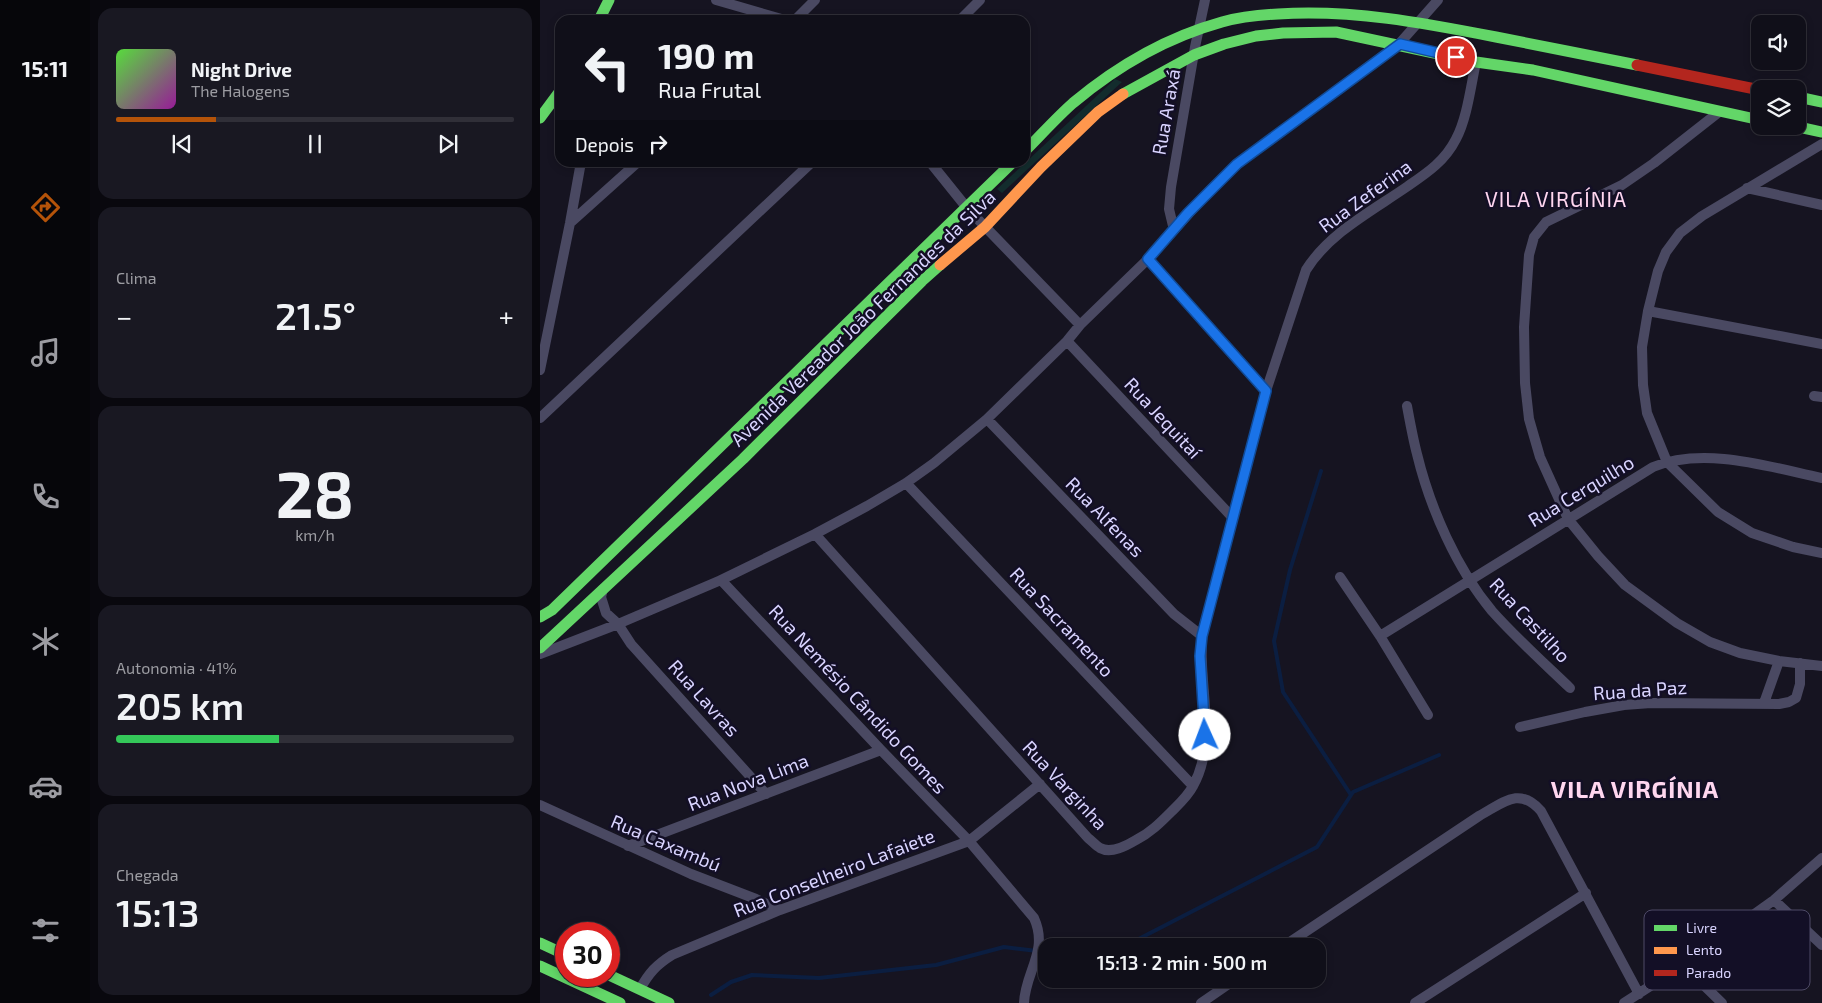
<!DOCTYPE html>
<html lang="pt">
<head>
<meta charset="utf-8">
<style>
	body { margin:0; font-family:"Exo 2",sans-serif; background:#191822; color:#f1f3f6; height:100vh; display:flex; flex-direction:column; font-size:19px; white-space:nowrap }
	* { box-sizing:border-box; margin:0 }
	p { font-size:16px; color:#9c9ca2 }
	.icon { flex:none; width:28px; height:28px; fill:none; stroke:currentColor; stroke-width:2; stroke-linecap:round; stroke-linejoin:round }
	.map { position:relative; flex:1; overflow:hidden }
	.panel { display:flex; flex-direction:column; gap:8px; padding:8px; background:#09080e; width:450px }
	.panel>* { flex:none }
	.top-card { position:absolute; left:15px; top:15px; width:475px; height:152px; border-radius:15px; box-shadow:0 2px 8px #0003,0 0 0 1px #302f38; background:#100f19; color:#f1f3f6; overflow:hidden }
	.tools { position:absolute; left:1211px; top:15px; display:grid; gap:10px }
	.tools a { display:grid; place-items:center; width:55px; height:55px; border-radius:10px; background:#100f19; box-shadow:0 2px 8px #0003,0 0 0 1px #302f38; font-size:25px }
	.speed { position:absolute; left:15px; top:922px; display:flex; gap:10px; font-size:25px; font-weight:700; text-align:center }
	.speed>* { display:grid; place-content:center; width:65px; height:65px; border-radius:50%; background:#100f19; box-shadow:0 2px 8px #0003,0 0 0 1px #302f38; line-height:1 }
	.speed .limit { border:8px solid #d22; background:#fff; color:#111 }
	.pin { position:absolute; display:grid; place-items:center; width:42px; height:42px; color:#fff; margin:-21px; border:2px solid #fff; border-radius:50%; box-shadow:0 1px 5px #0007 }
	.me { position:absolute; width:55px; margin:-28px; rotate:358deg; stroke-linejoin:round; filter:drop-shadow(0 0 4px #0008) }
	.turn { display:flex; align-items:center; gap:18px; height:105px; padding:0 20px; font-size:22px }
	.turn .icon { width:65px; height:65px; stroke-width:2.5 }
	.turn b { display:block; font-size:35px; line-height:42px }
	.then { display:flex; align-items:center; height:48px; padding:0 20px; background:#0003; gap:10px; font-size:19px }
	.big { font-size:38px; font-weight:600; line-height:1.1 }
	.panel .widget { flex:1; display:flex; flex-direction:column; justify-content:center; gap:8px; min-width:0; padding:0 18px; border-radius:15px; background:#191822 }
	.panel .dial { align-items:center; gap:0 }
	.dial b { font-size:65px; line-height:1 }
	.song { display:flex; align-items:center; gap:15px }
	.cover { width:60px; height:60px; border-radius:8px; background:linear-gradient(135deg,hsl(110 70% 55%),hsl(300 70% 35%)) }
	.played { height:5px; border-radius:2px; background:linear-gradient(90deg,#b45309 25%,#302f38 25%) }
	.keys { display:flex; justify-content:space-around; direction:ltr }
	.heat { display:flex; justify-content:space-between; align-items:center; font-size:28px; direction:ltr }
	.charge { height:8px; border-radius:4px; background:linear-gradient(90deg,#34c759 41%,#302f38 0) }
	.trip { position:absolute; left:498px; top:938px; width:288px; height:50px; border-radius:15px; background:#100f19; box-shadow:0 2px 8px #0003,0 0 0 1px #302f38; font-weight:600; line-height:50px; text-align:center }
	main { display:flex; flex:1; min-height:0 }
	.tab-bar { display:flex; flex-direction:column; width:90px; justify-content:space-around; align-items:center; background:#06060a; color:#9c9ca2 }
	.tab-bar .icon { width:35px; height:35px }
	.tab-bar .selected { color:#b45309 }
	.tab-bar b { font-size:22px; color:#f1f3f6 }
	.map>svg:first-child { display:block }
	.grass { fill:#132c2d }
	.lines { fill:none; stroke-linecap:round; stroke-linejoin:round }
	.stream { stroke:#0b1e41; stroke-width:4 }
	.street { stroke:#4a4962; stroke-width:10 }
	.fast { stroke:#63d668; stroke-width:11 }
	.slow { stroke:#ff974d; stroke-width:11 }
	.jam { stroke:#b3261e; stroke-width:11 }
	.route-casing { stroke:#114b97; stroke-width:12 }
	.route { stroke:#1a73e8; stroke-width:9 }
	.labels { text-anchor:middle; stroke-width:5; stroke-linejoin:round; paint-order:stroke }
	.street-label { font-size:19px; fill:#d9d4ff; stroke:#130f26 }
	.quarter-label { font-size:21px; letter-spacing:1px; fill:#ffd6f0; stroke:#130f26 }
	.district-label { font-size:24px; font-weight:bold; letter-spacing:1px; fill:#ffd6f0; stroke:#130f26 }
	.key { fill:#130f26; stroke:#4e4a67; stroke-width:1 }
	.key-label { font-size:14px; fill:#d9d4ff }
</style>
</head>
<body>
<main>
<nav class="tab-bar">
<b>15:11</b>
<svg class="icon selected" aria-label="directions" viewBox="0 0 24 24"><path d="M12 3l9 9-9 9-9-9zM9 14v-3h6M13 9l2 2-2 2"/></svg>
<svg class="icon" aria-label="music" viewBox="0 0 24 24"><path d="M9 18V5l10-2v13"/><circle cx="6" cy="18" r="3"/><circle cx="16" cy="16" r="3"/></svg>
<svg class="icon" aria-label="phone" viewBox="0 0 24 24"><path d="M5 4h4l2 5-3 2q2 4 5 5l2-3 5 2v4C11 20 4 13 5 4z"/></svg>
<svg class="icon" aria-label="climate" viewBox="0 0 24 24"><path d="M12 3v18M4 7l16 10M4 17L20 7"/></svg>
<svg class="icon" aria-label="car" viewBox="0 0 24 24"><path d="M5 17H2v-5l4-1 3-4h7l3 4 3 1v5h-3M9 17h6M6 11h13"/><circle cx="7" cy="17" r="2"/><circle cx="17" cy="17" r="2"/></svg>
<svg class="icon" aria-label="filters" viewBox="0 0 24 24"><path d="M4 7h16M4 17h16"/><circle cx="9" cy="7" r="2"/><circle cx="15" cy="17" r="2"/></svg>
</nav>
<section class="panel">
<div class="widget">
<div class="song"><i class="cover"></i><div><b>Night Drive</b><p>The Halogens</p></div></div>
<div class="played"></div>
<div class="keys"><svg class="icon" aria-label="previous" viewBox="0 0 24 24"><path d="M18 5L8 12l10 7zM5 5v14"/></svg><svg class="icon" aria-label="pause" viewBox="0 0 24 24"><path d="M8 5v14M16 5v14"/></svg><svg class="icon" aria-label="next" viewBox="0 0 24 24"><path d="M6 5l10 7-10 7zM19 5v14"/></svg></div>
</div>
<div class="widget"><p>Clima</p>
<div class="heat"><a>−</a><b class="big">21.5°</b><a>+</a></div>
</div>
<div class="widget dial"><b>28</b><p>km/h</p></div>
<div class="widget"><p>Autonomia · 41%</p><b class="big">205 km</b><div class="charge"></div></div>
<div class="widget"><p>Chegada</p><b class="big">15:13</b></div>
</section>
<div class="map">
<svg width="1282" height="1003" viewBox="0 0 1282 1003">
	<rect width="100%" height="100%" fill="#161421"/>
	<path class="grass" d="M 575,79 L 582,82 L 462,193 L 457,189 Z"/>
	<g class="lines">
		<path class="stream" d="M 781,471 L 750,570 L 734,641 L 743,692 L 811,795
			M 585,946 L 777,847 L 813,792 L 899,755
			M 171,995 L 191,982 L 212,975 L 279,978 L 396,965 L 464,947 L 506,952"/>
		<path class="street" d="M 176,0 L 245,20
			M 255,20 L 275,0
			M 420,20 L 440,0
			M 1179,112 L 1114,163 L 1082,185 L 1006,222 L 994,237 L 989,255 L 984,327 L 985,383 L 989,419 L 1000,457 L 1028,519 L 1058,556 L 1085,585 L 1137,623 L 1170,642 L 1200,653 L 1239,661 L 1282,666
			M 1282,144 L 1162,216 L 1140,233 L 1126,252 L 1118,271 L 1108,311 L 1102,347 L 1103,385 L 1107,413 L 1127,462 L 1178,512 L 1212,533 L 1253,547 L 1282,553
			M 390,162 L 427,208 L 540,325
			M 1207,188 L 1282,205
			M 30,223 L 98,162
			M 634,230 L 629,209 L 631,187 L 655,47 L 665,0
			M 608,259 L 726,391
			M 1108,311 L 1282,344
			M 527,341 L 693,518
			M 0,370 L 30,223 L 41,162
			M 1274,396 L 1282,397
			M 867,406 C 870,422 873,439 877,454 C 890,508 917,569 952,611 C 976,638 1004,663 1030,688
			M 0,418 L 272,162
			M 447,419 L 634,614 L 662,636
			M 366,483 L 653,786
			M 275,534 L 548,838 C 552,841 556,846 560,848 C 571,854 586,846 596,840 C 610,833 620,823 631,812 C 639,804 648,796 653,786 C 678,742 658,684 662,636 L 726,391 L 766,270 C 789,233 832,211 868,186 C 887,173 905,161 916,139 C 927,119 931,85 936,62
			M 800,577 L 840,636 L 888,715
			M 181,580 L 341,750 L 429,841 L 494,918 C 509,951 485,972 484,1003
			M 63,589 L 61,597 L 66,613 L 78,624 L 91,644 L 226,794
			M 840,636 L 1113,467 C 1164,446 1230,467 1282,478
			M 0,654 L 78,624 L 181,580 L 275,534 L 327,506 L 366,483 L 394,463 L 447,419 L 527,341 L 540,325 L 608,259 L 671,189 L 697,164 L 859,44 L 898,0
			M 1224,703 L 1239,661
			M 980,727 L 1045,712 L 1084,705 L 1111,703 L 1239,704 L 1249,702 L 1256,698 L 1260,684 L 1260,663
			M 0,805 L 151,874 L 216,899 L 240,910
			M 88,846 L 341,750
			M 1234,900 L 1282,945
			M 744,946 L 939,816 C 963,803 979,786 1001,811 L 1099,994
			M 1143,965 L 1182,1003
			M 100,989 C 109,973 116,965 132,955 L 240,910 L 429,841 L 500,784
			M 661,1003 L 696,979
			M 875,1003 L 1046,893
			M 1084,1003 L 1143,965 L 1234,900 L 1282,858"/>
		<path class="fast" d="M 59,20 L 69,0
			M 583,94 L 654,55 L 684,44 L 716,36 L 743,33 L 796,32 L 936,62 L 993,70 L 1220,120
			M 1258,97 L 1282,102
			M 0,118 L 20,91
			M 1254,126 L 1282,132
			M 485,151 C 501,135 516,118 533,103 C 576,67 628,37 682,22 C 700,17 719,15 738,14 C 811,9 884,23 956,37 C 1003,46 1050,56 1097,65
			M 0,617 L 12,610 L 473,162
			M 0,648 L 203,459 L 382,281 L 400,265
			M 0,943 L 26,955
			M 0,966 L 80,1003
			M 69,975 L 129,1003"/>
		<path class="slow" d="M 400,265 L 445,227 L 501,167 L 558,112 L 583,94"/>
		<path class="jam" d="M 1097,65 L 1220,90"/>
	</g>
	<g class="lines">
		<defs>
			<path id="route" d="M 665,735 L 660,656 L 662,636 L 726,391 L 608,259 L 648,213 L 697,164 L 860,44 L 916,57"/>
		</defs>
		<use href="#route" class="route-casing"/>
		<use href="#route" class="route"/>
	</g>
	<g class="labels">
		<g class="street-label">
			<text transform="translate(626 112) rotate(-80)" y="7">Rua Araxá</text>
			<text transform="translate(825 196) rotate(-36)" y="7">Rua Zeferina</text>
			<text transform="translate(323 318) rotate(-44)" y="7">Avenida Vereador João Fernandes da Silva</text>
			<text transform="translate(623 418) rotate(47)" y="7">Rua Jequitaí</text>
			<text transform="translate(1041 491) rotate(-31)" y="7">Rua Cerquilho</text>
			<text transform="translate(565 517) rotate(46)" y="7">Rua Alfenas</text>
			<text transform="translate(990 620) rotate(47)" y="7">Rua Castilho</text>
			<text transform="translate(522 622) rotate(47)" y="7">Rua Sacramento</text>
			<text transform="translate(1100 690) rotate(-4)" y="7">Rua da Paz</text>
			<text transform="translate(164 698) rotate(48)" y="7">Rua Lavras</text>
			<text transform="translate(318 699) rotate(47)" y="7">Rua Nemésio Cândido Gomes</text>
			<text transform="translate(208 782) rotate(-21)" y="7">Rua Nova Lima</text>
			<text transform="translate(525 785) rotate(47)" y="7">Rua Varginha</text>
			<text transform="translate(126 843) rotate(23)" y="7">Rua Caxambú</text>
			<text transform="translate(294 873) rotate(-21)" y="7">Rua Conselheiro Lafaiete</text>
		</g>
		<g class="quarter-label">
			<text x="1016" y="207">VILA VIRGÍNIA</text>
		</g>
		<g class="district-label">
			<text x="1095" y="798">VILA VIRGÍNIA</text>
		</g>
	</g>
	<rect x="1104" y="910" width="166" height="80" rx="8" class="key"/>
	<rect x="1114" y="925" width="23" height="6" fill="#63d668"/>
	<rect x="1114" y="947" width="23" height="7" fill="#ff974d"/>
	<rect x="1114" y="970" width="23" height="6" fill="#b3261e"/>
	<g class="key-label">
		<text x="1146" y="933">Livre</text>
		<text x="1146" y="955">Lento</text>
		<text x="1146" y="978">Parado</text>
	</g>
</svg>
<div class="tools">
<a><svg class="icon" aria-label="sound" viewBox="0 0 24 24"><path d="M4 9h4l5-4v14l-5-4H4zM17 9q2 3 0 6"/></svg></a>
<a><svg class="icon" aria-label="layers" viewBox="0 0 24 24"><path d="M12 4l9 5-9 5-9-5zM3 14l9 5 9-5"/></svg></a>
</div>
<div class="speed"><div class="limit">30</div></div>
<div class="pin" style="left:916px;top:57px;background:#d93025"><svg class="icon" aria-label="arrive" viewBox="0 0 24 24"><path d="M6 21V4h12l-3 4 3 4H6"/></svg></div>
<svg class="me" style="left:665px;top:735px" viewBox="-20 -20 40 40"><circle r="19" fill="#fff"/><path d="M0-13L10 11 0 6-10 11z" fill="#1a73e8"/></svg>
<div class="trip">15:13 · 2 min · 500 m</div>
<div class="top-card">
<div class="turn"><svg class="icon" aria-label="left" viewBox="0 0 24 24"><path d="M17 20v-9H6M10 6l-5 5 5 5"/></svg><div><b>190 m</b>Rua Frutal</div></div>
<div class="then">Depois<svg class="icon" aria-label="right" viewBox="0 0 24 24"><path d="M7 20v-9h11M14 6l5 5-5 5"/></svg></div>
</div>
</div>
</main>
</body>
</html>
